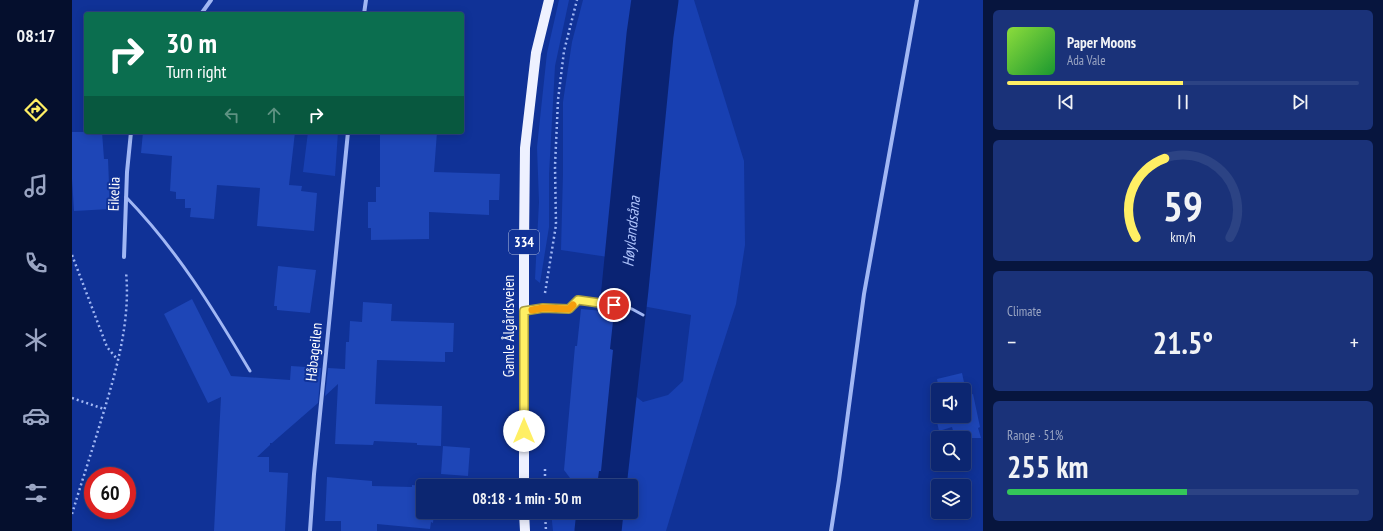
<!DOCTYPE html>
<html lang="en">
<head>
<meta charset="utf-8">
<style>
	body { margin:0; font-family:"PT Sans Narrow",sans-serif; background:#1a3279; color:#f1f3f6; height:100vh; display:flex; flex-direction:column; font-size:15px; white-space:nowrap }
	* { box-sizing:border-box; margin:0 }
	p { font-size:13px; color:#9aa5c3 }
	.icon { flex:none; width:22px; height:22px; fill:none; stroke:currentColor; stroke-width:2; stroke-linecap:round; stroke-linejoin:round }
	.map { position:relative; flex:1; overflow:hidden }
	.side { display:flex; flex-direction:column; gap:10px; padding:10px; background:#07153e; width:400px }
	.side>* { flex:none }
	.top-card { position:absolute; left:12px; top:12px; width:380px; height:122px; border-radius:4px; box-shadow:0 2px 10px #0003,0 0 0 1px #2c4384; background:#0b6e4f; color:#fff; overflow:hidden }
	.buttons { position:absolute; left:859px; top:383px; display:grid; gap:8px }
	.buttons a { display:grid; place-items:center; width:40px; height:40px; border-radius:4px; background:#0c2671; box-shadow:0 2px 10px #0003,0 0 0 1px #2c4384; font-size:20px }
	.speed { position:absolute; left:12px; top:467px; display:flex; gap:8px; font-size:20px; font-weight:700; text-align:center }
	.speed>* { display:grid; place-content:center; width:52px; height:52px; border-radius:50%; background:#0c2671; box-shadow:0 2px 10px #0003,0 0 0 1px #2c4384; line-height:1 }
	.speed .limit { border:6px solid #d22; background:#fff; color:#111 }
	.pin { position:absolute; display:grid; place-items:center; width:34px; height:34px; color:#fff; margin:-17px; border:2px solid #fff; border-radius:50%; box-shadow:0 1px 4px #0007 }
	.me { position:absolute; width:44px; margin:-22px; rotate:0deg; stroke-linejoin:round; filter:drop-shadow(0 0 3px #0008) }
	.turn { display:flex; align-items:center; gap:14px; height:84px; padding:0 16px; font-size:18px }
	.turn .icon { width:52px; height:52px; stroke-width:2.5 }
	.turn b { display:block; font-size:28px; line-height:34px }
	.lanes { display:flex; align-items:center; height:38px; padding:0 16px; background:#0003; justify-content:center; gap:20px; direction:ltr }
	.lanes .off { opacity:.35 }
	.big { font-size:30px; font-weight:700; line-height:1.1 }
	.side .card { flex:1; display:flex; flex-direction:column; justify-content:center; gap:6px; min-width:0; padding:0 14px; border-radius:6px; background:#1a3279 }
	.side .dial { align-items:center; gap:0 }
	.dial svg { height:104px; overflow:visible; fill:none; stroke:#2c4384; stroke-width:7; stroke-linecap:round; text-anchor:middle }
	.dial text { fill:#f1f3f6; stroke:none }
	.song { display:flex; align-items:center; gap:12px }
	.cover { width:48px; height:48px; border-radius:6px; background:linear-gradient(135deg,hsl(90 70% 55%),hsl(130 70% 35%)) }
	.played { height:4px; border-radius:2px; background:linear-gradient(90deg,#ffef64 50%,#2c4384 50%) }
	.keys { display:flex; justify-content:space-around; direction:ltr }
	.heat { display:flex; justify-content:space-between; align-items:center; font-size:22px; direction:ltr }
	.charge { height:6px; border-radius:3px; background:linear-gradient(90deg,#34c759 51%,#2c4384 0) }
	.trip { position:absolute; left:344px; top:479px; width:222px; height:40px; border-radius:4px; background:#0c2671; box-shadow:0 2px 10px #0003,0 0 0 1px #2c4384; font-weight:700; line-height:40px; text-align:center }
	main { display:flex; flex:1; min-height:0 }
	.dock { display:flex; flex-direction:column; width:72px; justify-content:space-around; align-items:center; background:#050f2d; color:#9aa5c3 }
	.dock .icon { width:28px; height:28px }
	.dock .active { color:#ffef64 }
	.dock b { font-size:18px; color:#f1f3f6 }
	.map>svg:first-child { display:block }
	.green { fill:#1840b2 }
	.lines { fill:none; stroke-linecap:round; stroke-linejoin:round }
	.river { stroke:#0a2373; stroke-width:47 }
	.building { fill:#1e46b7; fill-rule:evenodd }
	.path { stroke:#a1b7f4; stroke-width:2.5; stroke-dasharray:2 3; stroke-linecap:butt }
	.lane { stroke:#a1b7f4; stroke-width:3 }
	.street { stroke:#a1b7f4; stroke-width:4 }
	.primary { stroke:#eef1ff; stroke-width:10 }
	.route-casing { stroke:#a69b41; stroke-width:10 }
	.route { stroke:#ffef64; stroke-width:7 }
	.slow { stroke:#f59e0b; stroke-width:7 }
	.labels { text-anchor:middle; stroke-width:4; stroke-linejoin:round; paint-order:stroke }
	.shield { fill:#103297; stroke:#b7c2e0; stroke-width:1 }
	.shield-label { font-size:14px; font-weight:bold; fill:#fff }
	.street-label { font-size:15px; fill:#fff; stroke:#103297 }
	.water-label { font-size:16px; font-style:italic; fill:#adc2fb; stroke:#103297 }
</style>
</head>
<body>
<main>
<nav class="dock">
<b>08:17</b>
<svg class="icon active" aria-label="directions" viewBox="0 0 24 24"><path d="M12 3l9 9-9 9-9-9zM9 14v-3h6M13 9l2 2-2 2"/></svg>
<svg class="icon" aria-label="music" viewBox="0 0 24 24"><path d="M9 18V5l10-2v13"/><circle cx="6" cy="18" r="3"/><circle cx="16" cy="16" r="3"/></svg>
<svg class="icon" aria-label="phone" viewBox="0 0 24 24"><path d="M5 4h4l2 5-3 2q2 4 5 5l2-3 5 2v4C11 20 4 13 5 4z"/></svg>
<svg class="icon" aria-label="climate" viewBox="0 0 24 24"><path d="M12 3v18M4 7l16 10M4 17L20 7"/></svg>
<svg class="icon" aria-label="car" viewBox="0 0 24 24"><path d="M5 17H2v-5l4-1 3-4h7l3 4 3 1v5h-3M9 17h6M6 11h13"/><circle cx="7" cy="17" r="2"/><circle cx="17" cy="17" r="2"/></svg>
<svg class="icon" aria-label="filters" viewBox="0 0 24 24"><path d="M4 7h16M4 17h16"/><circle cx="9" cy="7" r="2"/><circle cx="15" cy="17" r="2"/></svg>
</nav>
<div class="map">
<svg width="911" height="531" viewBox="0 0 911 531">
	<rect width="100%" height="100%" fill="#103297"/>
	<path class="green" d="M 487,0 L 497,0 L 483,66 L 477,174 L 477,227 L 468,283 L 463,279 L 467,202 L 465,147 L 475,53 Z
		M 511,0 L 622,0 L 672,161 L 673,245 L 664,304 L 639,381 L 594,531 L 481,531 L 479,512 L 559,512 L 559,486 L 534,486 L 543,400 L 554,389 L 571,402 L 596,395 L 611,381 L 619,315 L 565,305 L 536,296 L 536,257 L 489,250 L 491,174 L 491,102 L 500,42 Z
		M 236,132 L 266,132 L 263,176 L 231,172 Z"/>
	<g class="lines">
		<g class="river">
			<path id="s1" d="M 531,486 L 553,289 L 578,35 L 583,0"/>
			<path d="M 526,531 L 528,512"/>
		</g>
	</g>
	<path class="building" d="M 0,132 L 30,132 L 32,159 L 36,159 L 38,209 L 2,211 L 0,179 Z
		M 71,132 L 223,132 L 217,185 L 230,186 L 229,191 L 245,193 L 242,231 L 185,226 L 188,188 L 145,185 L 142,219 L 118,217 L 119,208 L 113,208 L 113,199 L 104,199 L 104,192 L 98,191 L 100,156 L 69,153 Z
		M 308,132 L 365,132 L 362,172 L 428,174 L 427,200 L 417,200 L 417,215 L 357,212 L 357,239 L 299,240 L 299,228 L 296,228 L 296,202 L 304,202 L 304,187 L 308,187 Z
		M 206,266 L 244,270 L 238,313 L 205,310 L 205,306 L 202,306 Z
		M 120,299 L 159,376 L 218,380 L 219,366 L 249,368 L 246,403 L 200,443 L 198,443 L 198,445 L 185,457 L 197,457 L 197,472 L 216,473 L 213,531 L 142,531 L 149,397 L 136,403 L 92,314 Z
		M 291,302 L 320,304 L 319,321 L 382,323 L 381,352 L 373,352 L 373,362 L 305,360 L 303,404 L 370,406 L 369,446 L 345,445 L 345,443 L 302,441 L 301,445 L 263,444 L 266,384 L 253,396 L 256,368 L 273,369 L 274,342 L 277,342 L 278,321 L 290,322 Z
		M 509,309 L 542,312 L 538,349 L 541,350 L 529,471 L 527,471 L 525,486 L 504,486 L 492,470 L 503,346 L 505,346 Z
		M 890,373 L 895,396 L 901,394 L 908,427 L 906,428 L 909,438 L 883,438 L 880,427 L 867,431 L 858,391 L 867,389 L 865,379 ZM 866,390 L 892,390 L 892,416 L 866,416 Z
		M 371,446 L 398,448 L 396,476 L 369,474 Z
		M 255,477 L 300,481 L 300,486 L 340,487 L 340,485 L 354,486 L 351,486 L 351,512 L 362,512 L 361,523 L 359,522 L 358,529 L 305,524 L 305,531 L 269,531 L 269,521 L 253,521 Z"/>
	<g class="lines">
		<path class="path" d="M 0,255 L 35,347 L 45,359
			M 473,293 L 484,225 L 483,166 L 486,100 L 492,51 L 505,0
			M 0,398 L 32,409
			M 473,469 L 473,486
			M 473,512 L 474,531
			M 0,514 C 9,484 19,454 28,424 C 43,375 59,323 54,272"/>
		<path class="lane" d="M 54,197 C 106,251 140,307 178,371
			M 454,310 L 471,308 L 497,309 L 506,300 L 560,309 L 571,315"/>
		<path class="street" d="M 129,14 L 139,0
			M 292,14 L 294,0
			M 52,257 L 55,172 L 59,132
			M 238,531 L 242,474 L 276,132
			M 759,531 L 767,480 L 792,294 L 845,0"/>
		<path class="primary" d="M 452,486 L 452,243 L 453,148 L 464,53 L 477,0
			M 452,512 L 453,531"/>
	</g>
	<g class="lines">
		<defs>
			<path id="route" d="M 452,431 L 452,311 L 471,308 L 497,309 L 506,300 L 542,305"/>
		</defs>
		<use href="#route" class="route-casing"/>
		<use href="#route" class="route"/>
		<path class="slow" d="M 460,310 L 471,308 L 497,309 L 501,305"/>
	</g>
	<g class="labels">
		<rect class="shield" x="437" y="230" width="30" height="24" rx="3"/>
		<g class="shield-label">
			<text x="452" y="247">334</text>
		</g>
		<g class="street-label">
			<text transform="translate(42 194) rotate(-88)" y="5">Eikelia</text>
			<text transform="translate(437 326) rotate(-90)" y="5">Gamle Ålgårdsveien</text>
			<text transform="translate(242 352) rotate(-84)" y="5">Håbageilen</text>
		</g>
		<g class="water-label">
			<text dy="6" stroke="none"><textPath href="#s1" startOffset="256">Høylandsåna</textPath></text>
		</g>
	</g>
</svg>
<div class="buttons">
<a><svg class="icon" aria-label="sound" viewBox="0 0 24 24"><path d="M4 9h4l5-4v14l-5-4H4zM17 9q2 3 0 6"/></svg></a>
<a><svg class="icon" aria-label="search" viewBox="0 0 24 24"><circle cx="10" cy="10" r="6"/><path d="M15 15l6 6"/></svg></a>
<a><svg class="icon" aria-label="layers" viewBox="0 0 24 24"><path d="M12 4l9 5-9 5-9-5zM3 14l9 5 9-5"/></svg></a>
</div>
<div class="speed"><div class="limit">60</div></div>
<div class="pin" style="left:542px;top:305px;background:#d93025"><svg class="icon" aria-label="arrive" viewBox="0 0 24 24"><path d="M6 21V4h12l-3 4 3 4H6"/></svg></div>
<svg class="me" style="left:452px;top:431px" viewBox="-20 -20 40 40"><circle r="19" fill="#fff"/><path d="M0-13L10 11 0 6-10 11z" fill="#ffef64"/></svg>
<div class="trip">08:18 · 1 min · 50 m</div>
<div class="top-card">
<div class="turn"><svg class="icon" aria-label="right" viewBox="0 0 24 24"><path d="M7 20v-9h11M14 6l5 5-5 5"/></svg><div><b>30 m</b>Turn right</div></div>
<div class="lanes"><svg class="icon off" aria-label="left" viewBox="0 0 24 24"><path d="M17 20v-9H6M10 6l-5 5 5 5"/></svg><svg class="icon off" aria-label="ahead" viewBox="0 0 24 24"><path d="M12 20V5M6 11l6-6 6 6"/></svg><svg class="icon" aria-label="right" viewBox="0 0 24 24"><path d="M7 20v-9h11M14 6l5 5-5 5"/></svg></div>
</div>
</div>
<section class="side">
<div class="card">
<div class="song"><i class="cover"></i><div><b>Paper Moons</b><p>Ada Vale</p></div></div>
<div class="played"></div>
<div class="keys"><svg class="icon" aria-label="previous" viewBox="0 0 24 24"><path d="M18 5L8 12l10 7zM5 5v14"/></svg><svg class="icon" aria-label="pause" viewBox="0 0 24 24"><path d="M8 5v14M16 5v14"/></svg><svg class="icon" aria-label="next" viewBox="0 0 24 24"><path d="M6 5l10 7-10 7zM19 5v14"/></svg></div>
</div>
<div class="card dial"><svg viewBox="0 0 100 80">
<path d="M14 69A42 42 0 1 1 86 69"/>
<path d="M14 69A42 42 0 0 1 36 8" stroke="#ffef64"/>
<text x="50" y="56" font-size="32" font-weight="700">59</text>
<text x="50" y="72" font-size="11">km/h</text>
</svg></div>
<div class="card"><p>Climate</p>
<div class="heat"><a>−</a><b class="big">21.5°</b><a>+</a></div>
</div>
<div class="card"><p>Range · 51%</p><b class="big">255 km</b><div class="charge"></div></div>
</section>
</main>
</body>
</html>
